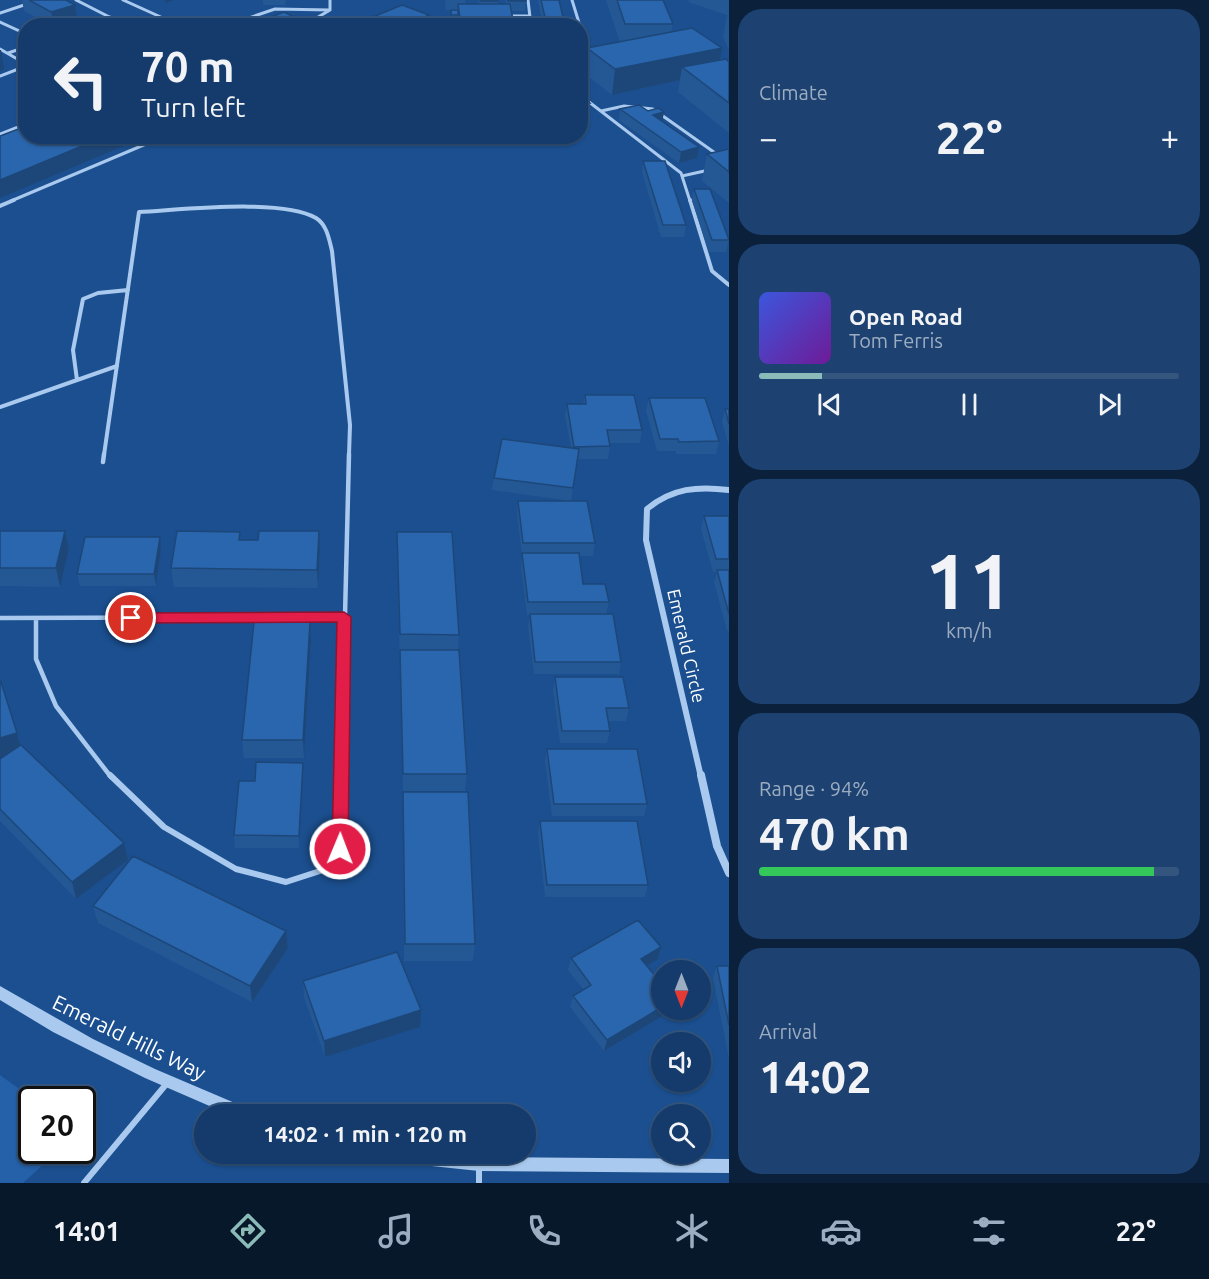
<!DOCTYPE html>
<html lang="en">
<head>
<meta charset="utf-8">
<style>
	body { margin:0; font-family:Ubuntu,sans-serif; background:#1d4271; color:#f1f3f6; height:100vh; display:flex; flex-direction:column; font-size:22px; white-space:nowrap }
	* { box-sizing:border-box; margin:0 }
	p { font-size:20px; color:#9dadc1 }
	.icon { flex:none; width:33px; height:33px; fill:none; stroke:currentColor; stroke-width:2; stroke-linecap:round; stroke-linejoin:round }
	.map { position:relative; flex:1; overflow:hidden }
	.panel { display:flex; flex-direction:column; gap:9px; padding:9px; background:#0b203b; width:480px }
	.panel>* { flex:none }
	.top-card { position:absolute; left:18px; top:18px; width:570px; height:126px; border-radius:24px; box-shadow:0 2px 4px #0004,0 0 0 2px #33557e; background:#143b6b; color:#f1f3f6; overflow:hidden }
	.needle { width:39px; rotate:180deg }
	.controls { position:absolute; left:651px; top:960px; display:grid; gap:12px }
	.controls a { display:grid; place-items:center; width:60px; height:60px; border-radius:50%; background:#143b6b; box-shadow:0 2px 4px #0004,0 0 0 2px #33557e; font-size:30px }
	.speed { position:absolute; left:18px; top:1086px; display:flex; gap:12px; font-size:30px; font-weight:700; text-align:center }
	.speed>* { display:grid; place-content:center; width:78px; height:78px; border-radius:50%; background:#143b6b; box-shadow:0 2px 4px #0004,0 0 0 2px #33557e; line-height:1 }
	.speed .limit { border:3px solid #111; border-radius:9px; background:#fff; color:#111 }
	.pin { position:absolute; display:grid; place-items:center; width:51px; height:51px; color:#fff; margin:-26px; border:3px solid #fff; border-radius:50%; box-shadow:0 2px 6px #0007 }
	.me { position:absolute; width:66px; margin:-33px; rotate:1deg; stroke-linejoin:round; filter:drop-shadow(0 0 4px #0008) }
	.turn { display:flex; align-items:center; gap:21px; height:126px; padding:0 24px; font-size:27px }
	.turn .icon { width:78px; height:78px; stroke-width:2.5 }
	.turn b { display:block; font-size:42px; line-height:51px }
	.big { font-size:45px; font-weight:700; line-height:1.1 }
	.panel .card { flex:1; display:flex; flex-direction:column; justify-content:center; gap:9px; min-width:0; padding:0 21px; border-radius:24px; background:#1d4271 }
	.panel .dial { align-items:center; gap:0 }
	.dial b { font-size:78px; line-height:1 }
	.song { display:flex; align-items:center; gap:18px }
	.cover { width:72px; height:72px; border-radius:9px; background:linear-gradient(135deg,hsl(230 70% 55%),hsl(280 70% 35%)) }
	.played { height:6px; border-radius:3px; background:linear-gradient(90deg,#8bbbb9 15%,#33557e 15%) }
	.keys { display:flex; justify-content:space-around; direction:ltr }
	.heat { display:flex; justify-content:space-between; align-items:center; font-size:33px; direction:ltr }
	.charge { height:9px; border-radius:4px; background:linear-gradient(90deg,#34c759 94%,#33557e 0) }
	.trip { position:absolute; left:194px; top:1104px; width:342px; height:60px; border-radius:30px; background:#143b6b; box-shadow:0 2px 4px #0004,0 0 0 2px #33557e; font-weight:700; line-height:60px; text-align:center }
	.menu { display:flex; height:96px; justify-content:space-around; align-items:center; background:#08182b; color:#9dadc1 }
	.menu .icon { width:42px; height:42px }
	.menu .current { color:#8bbbb9 }
	.menu b { font-size:27px; color:#f1f3f6 }
	main { display:flex; flex:1; min-height:0 }
	.map>svg:first-child { display:block }
	.green { fill:#2461a8 }
	.lines { fill:none; stroke-linecap:round; stroke-linejoin:round }
	.service-far3 { stroke:#a9c9ee; stroke-width:3 }
	.service-far2 { stroke:#a9c9ee; stroke-width:4 }
	.service-far1 { stroke:#a9c9ee; stroke-width:4.5 }
	.service { stroke:#a9c9ee; stroke-width:6 }
	.minor-far1 { stroke:#a9c9ee; stroke-width:6 }
	.minor { stroke:#a9c9ee; stroke-width:8 }
	.tertiary { fill:#a9c9ee; fill-rule:evenodd }
	.wall { fill:#245895 }
	.shaded-wall { fill:#1d4779 }
	.building { fill:#2a66ad; stroke:#1d4779; stroke-width:1.5 }
	.route { fill:#e11d48; stroke:#92132f; stroke-width:1.5 }
	.labels { text-anchor:middle; stroke-width:6; stroke-linejoin:round; paint-order:stroke }
	.street-label { font-size:18px; fill:#fff; stroke:#1b4f8f }
	.near-street-label { font-size:21px; fill:#fff; stroke:#1b4f8f }
</style>
</head>
<body>
<main>
<div class="map">
<svg width="729" height="1183" viewBox="0 0 729 1183">
	<rect width="100%" height="100%" fill="#1b4f8f"/>
	<path class="green" d="M 0,1075 L 33,1099 L 32,1150 L 58,1151 L 23,1183 L 0,1183 Z"/>
	<g class="lines">
		<path class="service-far3" d="M 76,0 L 127,26
			M 123,0 L 174,23 L 195,26
			M 528,0 L 531,26
			M 572,0 L 580,26
			M 0,13 L 39,0
			M 73,16 L 89,24
			M 509,16 L 530,16
			M 0,22 L 26,34
			M 87,25 L 110,17
			M 225,26 L 275,9 L 330,10 L 330,0
			M 303,26 L 330,10
			M 580,28 L 587,49 L 580,49
			M 0,49 L 26,64
			M 8,53 L 26,47
			M 0,76 L 26,66
			M 580,95 L 681,173 L 690,201
			M 601,111 L 624,106 L 653,109 L 718,155
			M 0,134 L 26,124
			M 682,176 L 709,170
			M 11,201 L 165,136"/>
		<path class="service-far2" d="M 690,200 L 712,271 L 729,285
			M 0,206 L 14,200
			M 77,380 L 73,350 L 83,299 L 98,293 L 128,290
			M 0,407 L 117,366
			M 104,455 L 139,212 C 181,210 281,198 316,218 C 327,225 329,239 332,251 L 350,425 L 349,455"/>
		<path class="service-far1" d="M 103,462 L 104,454
			M 0,618 L 344,617
			M 36,618 L 36,659 L 56,706 L 111,777
			M 341,777 L 349,454"/>
		<path class="service" d="M 110,775 L 164,827 L 236,869 L 286,882 L 320,871 L 340,849 L 341,775
			M 479,1165 L 479,1183
			M 84,1183 L 168,1082"/>
		<path class="minor-far1" d="M 701,777 L 646,540 L 647,509 C 672,488 698,486 729,490"/>
		<path class="minor" d="M 701,775 L 717,846 L 729,873"/>
		<path class="tertiary" d="M 0,986 L 93,1039 L 155,1069 L 249,1109 L 251,1114 L 228,1114 L 145,1078 L 53,1032 L 0,1000 Z
			M 377,1154 L 450,1154 L 479,1157 L 729,1159 L 729,1173 L 479,1171 L 384,1161 L 379,1159 Z"/>
	</g>
	<path class="wall" d="M 22,0 L 66,0 L 75,5 L 77,20 L 59,26 L 51,26 L 24,11 Z
		M 263,0 L 286,0 L 285,5 L 263,5 Z
		M 445,0 L 465,0 L 465,4 L 479,4 L 478,0 L 498,0 L 498,4 L 506,4 L 505,0 L 526,1 L 525,11 L 512,11 L 514,26 L 457,26 L 451,25 L 451,10 L 446,10 Z
		M 538,0 L 559,0 L 565,26 L 543,26 Z
		M 606,0 L 663,0 L 673,24 L 671,32 L 719,60 L 729,62 L 729,133 L 678,92 L 680,80 L 612,95 L 584,73 L 587,48 L 620,42 Z
		M 689,0 L 729,0 L 729,50 L 723,37 L 727,15 L 688,2 Z
		M 620,109 L 664,112 L 662,121 L 699,147 L 697,158 L 679,163 L 619,120 Z
		M 729,149 L 729,203 L 702,181 L 707,154 Z
		M 643,161 L 686,225 L 684,237 L 661,237 L 642,172 Z
		M 694,189 L 729,240 L 726,252 L 709,252 L 692,201 Z
		M 585,395 L 642,430 L 640,443 L 609,443 L 610,446 L 608,459 L 577,459 L 571,501 L 492,490 L 494,478 L 571,448 L 565,416 L 567,404 L 583,404 Z
		M 649,398 L 719,441 L 716,454 L 676,454 L 676,451 L 657,451 L 646,411 Z
		M 725,409 L 729,409 L 729,446 L 722,422 Z
		M 518,501 L 595,543 L 593,556 L 579,556 L 583,584 L 609,602 L 606,614 L 621,662 L 619,674 L 534,674 L 528,627 L 530,615 L 527,615 L 521,566 L 522,556 L 517,514 Z
		M 704,516 L 729,516 L 729,631 L 727,631 L 714,582 L 717,572 L 713,572 L 701,529 Z
		M 0,531 L 65,531 L 69,549 L 60,587 L 0,586 Z
		M 319,531 L 320,549 L 318,588 L 174,587 L 171,568 L 240,540 L 258,540 Z
		M 397,532 L 459,635 L 458,650 L 467,774 L 465,791 L 403,791 L 397,550 Z
		M 160,537 L 161,550 L 156,586 L 80,586 L 77,574 Z
		M 310,622 L 311,640 L 304,758 L 244,758 L 242,740 Z
		M 555,677 L 629,708 L 626,721 L 608,721 L 610,731 L 607,743 L 560,743 L 553,690 Z
		M 17,733 L 21,746 L 128,860 L 76,899 L 0,821 L 0,759 L 4,757 Z
		M 547,749 L 647,804 L 644,816 L 552,816 L 545,761 Z
		M 303,763 L 303,775 L 299,848 L 235,848 L 234,835 L 255,781 Z
		M 403,792 L 475,944 L 473,961 L 404,961 Z
		M 540,821 L 648,885 L 645,897 L 545,897 L 538,834 Z
		M 93,906 L 286,931 L 288,948 L 252,1002 L 98,923 Z
		M 661,947 L 658,959 L 646,966 L 671,1011 L 604,1051 L 570,1007 L 573,996 L 583,989 L 568,970 L 571,958 Z
		M 717,966 L 729,966 L 729,1059 L 713,978 Z
		M 303,981 L 420,1027 L 325,1057 L 304,997 Z"/>
	<path class="shaded-wall" d="M 165,0 L 174,0 L 165,3 Z
		M 75,5 L 77,20 L 59,26 L 54,26 L 51,12 Z
		M 429,15 L 428,26 L 404,26 Z
		M 294,17 L 294,22 L 285,26 L 271,26 Z
		M 722,48 L 717,73 L 682,67 L 680,80 L 612,95 L 615,69 Z
		M 0,50 L 1,50 L 4,69 L 0,71 Z
		M 590,103 L 589,114 L 580,115 L 580,105 Z
		M 664,112 L 662,123 L 653,115 Z
		M 106,136 L 147,136 L 0,198 L 0,180 Z
		M 699,147 L 697,158 L 679,163 L 681,152 Z
		M 65,531 L 69,549 L 60,587 L 56,568 Z
		M 319,531 L 320,549 L 318,588 L 317,570 Z
		M 160,537 L 161,550 L 156,586 L 154,574 Z
		M 310,622 L 311,640 L 304,758 L 303,740 Z
		M 17,733 L 22,751 L 0,758 L 0,738 Z
		M 303,763 L 303,775 L 299,848 L 299,836 Z
		M 124,843 L 128,860 L 76,899 L 72,882 Z
		M 286,931 L 288,948 L 252,1002 L 250,986 Z
		M 661,947 L 658,959 L 638,971 L 641,959 Z
		M 662,1007 L 662,1010 L 671,1010 L 671,1011 L 604,1051 L 607,1040 Z
		M 421,1010 L 420,1027 L 325,1057 L 324,1041 Z"/>
	<path class="building" d="M 29,0 L 66,0 L 75,5 L 51,12 Z
		M 480,0 L 498,0 L 498,1 L 481,1 Z
		M 508,0 L 526,0 L 526,1 L 508,1 Z
		M 541,0 L 559,0 L 565,26 L 547,26 Z
		M 617,0 L 663,0 L 673,24 L 625,24 Z
		M 458,4 L 510,4 L 514,26 L 461,26 Z
		M 402,5 L 429,15 L 404,26 L 351,26 Z
		M 451,10 L 458,10 L 458,15 L 451,15 Z
		M 284,12 L 294,17 L 271,26 L 245,26 L 241,24 L 250,21 L 256,23 Z
		M 692,28 L 722,48 L 615,69 L 587,48 Z
		M 726,59 L 729,62 L 729,103 L 682,67 Z
		M 580,95 L 590,103 L 580,105 Z
		M 639,105 L 648,111 L 658,108 L 664,112 L 653,115 L 699,147 L 681,152 L 620,109 Z
		M 26,126 L 26,136 L 106,136 L 0,180 L 0,136 Z
		M 729,149 L 729,172 L 707,154 Z
		M 643,161 L 665,161 L 686,225 L 663,225 Z
		M 694,189 L 710,189 L 729,240 L 712,240 Z
		M 585,395 L 634,395 L 642,430 L 607,430 L 610,446 L 574,447 L 567,404 L 586,404 Z
		M 649,398 L 705,398 L 719,441 L 679,442 L 678,439 L 660,439 Z
		M 725,409 L 729,409 L 729,424 Z
		M 502,439 L 579,449 L 573,488 L 494,478 Z
		M 518,501 L 587,501 L 595,543 L 523,543 Z
		M 704,516 L 729,516 L 729,559 L 716,559 Z
		M 0,531 L 65,531 L 56,568 L 0,568 Z
		M 177,531 L 240,532 L 239,540 L 258,540 L 259,531 L 319,531 L 317,570 L 171,568 Z
		M 397,532 L 452,532 L 459,635 L 400,634 Z
		M 85,537 L 160,537 L 154,574 L 77,574 Z
		M 522,553 L 579,553 L 583,584 L 605,584 L 609,602 L 528,602 Z
		M 717,570 L 729,570 L 729,614 Z
		M 530,614 L 613,614 L 621,662 L 535,662 Z
		M 254,622 L 310,622 L 303,740 L 242,740 Z
		M 400,650 L 459,650 L 467,774 L 403,774 Z
		M 555,677 L 623,677 L 629,708 L 606,708 L 610,731 L 562,731 Z
		M 0,679 L 17,733 L 0,738 Z
		M 21,745 L 124,843 L 72,882 L 0,809 L 0,759 Z
		M 547,749 L 637,749 L 647,804 L 554,804 Z
		M 256,762 L 303,763 L 299,836 L 234,835 L 239,781 L 255,781 Z
		M 403,792 L 468,792 L 475,944 L 405,944 Z
		M 540,821 L 637,821 L 648,885 L 547,885 Z
		M 133,856 L 286,931 L 250,986 L 93,906 Z
		M 638,920 L 661,947 L 641,959 L 662,984 L 662,1007 L 607,1040 L 573,996 L 591,985 L 571,958 Z
		M 397,952 L 421,1010 L 324,1041 L 303,981 Z
		M 717,966 L 729,966 L 729,1025 Z"/>
	<path class="route" d="M 344,612 L 351,617 L 348,849 L 346,854 L 340,856 L 334,854 L 332,849 L 337,622 L 131,623 L 124,618 L 131,613 Z"/>
	<g class="labels">
		<g class="street-label">
			<text transform="translate(686 646) rotate(77)" y="6">Emerald Circle</text>
		</g>
		<g class="near-street-label">
			<text transform="translate(129 1038) rotate(26)" y="7">Emerald Hills Way</text>
		</g>
	</g>
</svg>
<div class="controls">
<a><svg class="needle" viewBox="-14 -14 28 28"><path d="M0-13l5 13h-10z" fill="#e53935"/><path d="M0 13l5-13h-10z" fill="#9dadc1"/></svg></a>
<a><svg class="icon" aria-label="sound" viewBox="0 0 24 24"><path d="M4 9h4l5-4v14l-5-4H4zM17 9q2 3 0 6"/></svg></a>
<a><svg class="icon" aria-label="search" viewBox="0 0 24 24"><circle cx="10" cy="10" r="6"/><path d="M15 15l6 6"/></svg></a>
</div>
<div class="speed"><div class="limit">20</div></div>
<div class="pin" style="left:131px;top:618px;background:#d93025"><svg class="icon" aria-label="arrive" viewBox="0 0 24 24"><path d="M6 21V4h12l-3 4 3 4H6"/></svg></div>
<svg class="me" style="left:340px;top:849px" viewBox="-20 -20 40 40"><circle r="17" fill="#e11d48" stroke="#fff" stroke-width="3"/><path d="M0-11L8 9 0 5-8 9z" fill="#fff"/></svg>
<div class="trip">14:02 · 1 min · 120 m</div>
<div class="top-card">
<div class="turn"><svg class="icon" aria-label="left" viewBox="0 0 24 24"><path d="M17 20v-9H6M10 6l-5 5 5 5"/></svg><div><b>70 m</b>Turn left</div></div>
</div>
</div>
<section class="panel">
<div class="card"><p>Climate</p>
<div class="heat"><a>−</a><b class="big">22°</b><a>+</a></div>
</div>
<div class="card">
<div class="song"><i class="cover"></i><div><b>Open Road</b><p>Tom Ferris</p></div></div>
<div class="played"></div>
<div class="keys"><svg class="icon" aria-label="previous" viewBox="0 0 24 24"><path d="M18 5L8 12l10 7zM5 5v14"/></svg><svg class="icon" aria-label="pause" viewBox="0 0 24 24"><path d="M8 5v14M16 5v14"/></svg><svg class="icon" aria-label="next" viewBox="0 0 24 24"><path d="M6 5l10 7-10 7zM19 5v14"/></svg></div>
</div>
<div class="card dial"><b>11</b><p>km/h</p></div>
<div class="card"><p>Range · 94%</p><b class="big">470 km</b><div class="charge"></div></div>
<div class="card"><p>Arrival</p><b class="big">14:02</b></div>
</section>
</main>
<nav class="menu">
<b>14:01</b>
<svg class="icon current" aria-label="directions" viewBox="0 0 24 24"><path d="M12 3l9 9-9 9-9-9zM9 14v-3h6M13 9l2 2-2 2"/></svg>
<svg class="icon" aria-label="music" viewBox="0 0 24 24"><path d="M9 18V5l10-2v13"/><circle cx="6" cy="18" r="3"/><circle cx="16" cy="16" r="3"/></svg>
<svg class="icon" aria-label="phone" viewBox="0 0 24 24"><path d="M5 4h4l2 5-3 2q2 4 5 5l2-3 5 2v4C11 20 4 13 5 4z"/></svg>
<svg class="icon" aria-label="climate" viewBox="0 0 24 24"><path d="M12 3v18M4 7l16 10M4 17L20 7"/></svg>
<svg class="icon" aria-label="car" viewBox="0 0 24 24"><path d="M5 17H2v-5l4-1 3-4h7l3 4 3 1v5h-3M9 17h6M6 11h13"/><circle cx="7" cy="17" r="2"/><circle cx="17" cy="17" r="2"/></svg>
<svg class="icon" aria-label="filters" viewBox="0 0 24 24"><path d="M4 7h16M4 17h16"/><circle cx="9" cy="7" r="2"/><circle cx="15" cy="17" r="2"/></svg>
<b>22°</b>
</nav>
</body>
</html>
